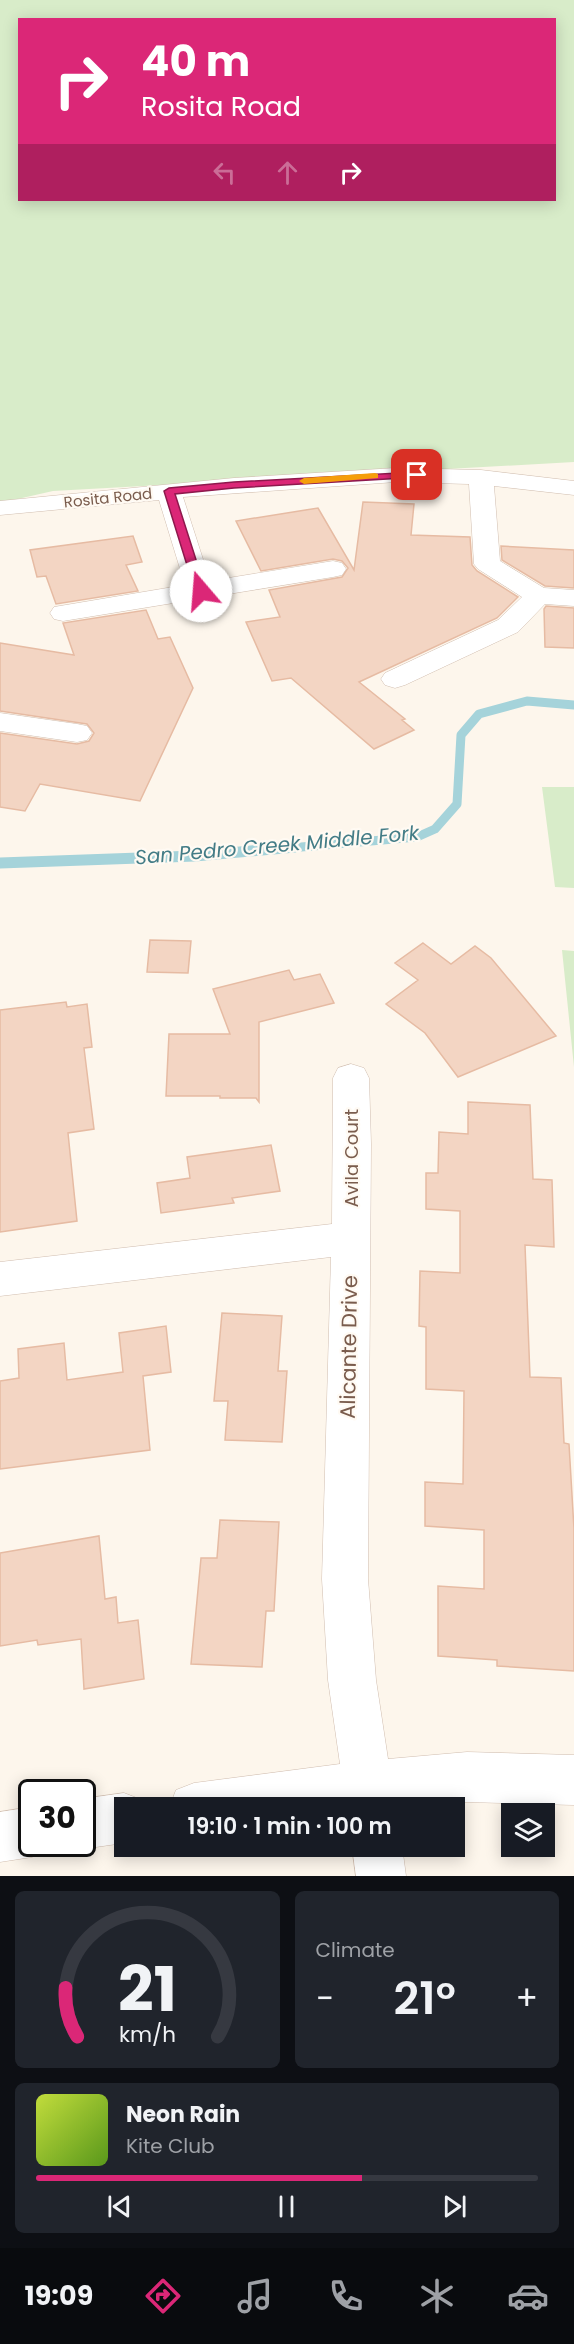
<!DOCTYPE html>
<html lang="en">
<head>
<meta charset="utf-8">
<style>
	body { margin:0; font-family:Poppins,sans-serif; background:#20242c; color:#f1f3f6; height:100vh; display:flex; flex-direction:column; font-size:22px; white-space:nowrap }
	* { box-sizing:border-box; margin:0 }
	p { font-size:20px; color:#9ea1a6 }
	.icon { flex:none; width:33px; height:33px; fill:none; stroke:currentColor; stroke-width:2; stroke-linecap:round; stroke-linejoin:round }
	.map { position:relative; height:1876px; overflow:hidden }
	.side { display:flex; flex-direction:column; gap:15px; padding:15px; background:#0d0f14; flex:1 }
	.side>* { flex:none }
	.guide { position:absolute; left:18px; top:18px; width:538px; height:183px; border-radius:0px; box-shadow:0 3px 15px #0003; background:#db2777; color:#fff; overflow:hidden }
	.buttons { position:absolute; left:501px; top:1803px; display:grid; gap:12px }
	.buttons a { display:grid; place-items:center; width:54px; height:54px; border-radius:0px; background:#171b24; box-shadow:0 3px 15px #0003; font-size:30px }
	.speed { position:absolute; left:18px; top:1779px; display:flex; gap:12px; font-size:30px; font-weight:700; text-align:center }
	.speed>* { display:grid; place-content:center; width:78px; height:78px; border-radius:50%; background:#171b24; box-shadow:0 3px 15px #0003; line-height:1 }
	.speed .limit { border:3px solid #111; border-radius:9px; background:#fff; color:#111 }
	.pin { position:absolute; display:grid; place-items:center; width:51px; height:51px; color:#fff; margin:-26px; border-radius:12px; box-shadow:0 3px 9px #0006 }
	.me { position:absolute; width:66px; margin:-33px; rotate:342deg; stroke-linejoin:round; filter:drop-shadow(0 0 4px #0008) }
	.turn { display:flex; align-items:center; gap:21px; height:126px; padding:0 24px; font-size:27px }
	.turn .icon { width:78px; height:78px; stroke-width:2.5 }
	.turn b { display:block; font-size:42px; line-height:51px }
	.lanes { display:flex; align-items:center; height:57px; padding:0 24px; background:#0003; justify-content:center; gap:30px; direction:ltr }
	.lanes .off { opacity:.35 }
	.big { font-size:45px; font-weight:600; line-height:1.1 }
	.side .card { flex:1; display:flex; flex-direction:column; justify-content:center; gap:9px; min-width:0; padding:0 21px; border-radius:9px; background:#20242c }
	.side .dial { align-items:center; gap:0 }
	.dial svg { height:156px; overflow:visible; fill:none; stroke:#363941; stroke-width:7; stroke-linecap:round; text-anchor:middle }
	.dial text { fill:#f1f3f6; stroke:none }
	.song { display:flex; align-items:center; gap:18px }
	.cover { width:72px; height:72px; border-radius:9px; background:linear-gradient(135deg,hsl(70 70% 55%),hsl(90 70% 35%)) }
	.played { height:6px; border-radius:3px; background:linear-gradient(90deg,#db2777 65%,#363941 65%) }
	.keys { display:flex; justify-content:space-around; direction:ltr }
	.heat { display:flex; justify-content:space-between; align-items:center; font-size:33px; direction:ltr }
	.side .tiles { flex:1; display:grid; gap:15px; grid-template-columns:1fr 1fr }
	.card:last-child { grid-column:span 2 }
	.trip { position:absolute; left:114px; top:1797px; width:351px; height:60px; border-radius:0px; background:#171b24; box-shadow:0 3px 15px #0003; font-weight:600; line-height:60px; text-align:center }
	.tabs { display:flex; height:96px; justify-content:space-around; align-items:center; background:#090b0e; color:#9ea1a6 }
	.tabs .icon { width:42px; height:42px }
	.tabs .active { color:#db2777 }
	.tabs b { font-size:27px; color:#f1f3f6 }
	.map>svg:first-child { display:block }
	.green { fill:#d8ecc9; fill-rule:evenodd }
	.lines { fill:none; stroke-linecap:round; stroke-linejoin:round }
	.stream-far1 { stroke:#a5d3da; stroke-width:9 }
	.stream { stroke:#a5d3da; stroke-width:11 }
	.building { fill:#f3d5c3; stroke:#e6bba3; stroke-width:1.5 }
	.minor-casing { stroke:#d1beb0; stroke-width:1 }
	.minor { fill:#fff; fill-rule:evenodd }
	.route { fill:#db2777; stroke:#8e194d; stroke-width:1.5 }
	.slow { fill:#f59e0b }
	.labels { text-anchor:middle; stroke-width:4.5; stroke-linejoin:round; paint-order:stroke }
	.far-street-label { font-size:15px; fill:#7a5c4d; stroke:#fffaf3 }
	.street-label { font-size:18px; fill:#7a5c4d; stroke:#fffaf3 }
	.water-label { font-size:20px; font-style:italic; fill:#437c86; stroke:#fffaf3 }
	.near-street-label { font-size:21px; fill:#7a5c4d; stroke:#fffaf3 }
</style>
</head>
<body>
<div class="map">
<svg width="574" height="1876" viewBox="0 0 574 1876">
	<rect width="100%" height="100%" fill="#fdf6ec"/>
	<path class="green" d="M 0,0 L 574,0 L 574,462 L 53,491 L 0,503 ZM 20,20 L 555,20 L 555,200 L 20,200 Z
		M 542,787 L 574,787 L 574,888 L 555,887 Z
		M 562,950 L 574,951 L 574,1067 Z"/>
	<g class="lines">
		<path class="stream-far1" d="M 278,849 L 417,837 L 435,829 L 457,804 L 461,735 L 479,714 L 527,701 L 574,705"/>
		<path class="stream" d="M 0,863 L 195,856 L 295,847"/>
	</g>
	<path class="building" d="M 363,502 L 414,504 L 411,535 L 470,537 L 472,565 L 477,571 L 518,597 L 497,618 L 359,682 L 405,719 L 402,720 L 414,730 L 374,749 L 291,678 L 272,681 L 246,622 L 280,617 L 269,590 L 342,577 L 348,568 L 342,561 L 333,559 L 261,571 L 236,521 L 318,508 L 354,570 Z
		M 133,536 L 142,562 L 126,565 L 138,591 L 56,604 L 46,576 L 37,577 L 30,550 Z
		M 501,546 L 574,550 L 574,588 L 545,586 L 502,560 Z
		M 546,606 L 574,608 L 574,648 L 545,647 L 544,609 Z
		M 146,610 L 158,639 L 170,637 L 193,688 L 140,801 L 40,784 L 25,811 L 0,807 L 0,733 L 77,744 L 89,741 L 94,733 L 87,724 L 0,711 L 0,643 L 74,655 L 63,623 Z
		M 150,940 L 191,941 L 188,973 L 147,972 Z
		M 423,943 L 451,964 L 475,946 L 491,958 L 556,1036 L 458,1077 L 425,1033 L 386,1004 L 418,980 L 395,963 Z
		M 289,970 L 294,980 L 320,974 L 334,1003 L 259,1022 L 259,1102 L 256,1098 L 220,1098 L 220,1096 L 166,1096 L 169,1034 L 230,1034 L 213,989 Z
		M 66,1002 L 67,1007 L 87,1004 L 92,1047 L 84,1048 L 94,1129 L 68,1133 L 77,1221 L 0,1232 L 0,1010 Z
		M 468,1102 L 530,1105 L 533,1179 L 552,1180 L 554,1247 L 525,1245 L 530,1377 L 561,1378 L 564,1443 L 569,1444 L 574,1529 L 574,1671 L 497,1666 L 497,1660 L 438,1656 L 438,1586 L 484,1589 L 484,1530 L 425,1526 L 425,1482 L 463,1484 L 464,1391 L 426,1389 L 426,1327 L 419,1326 L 420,1271 L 460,1273 L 460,1211 L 426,1209 L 426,1173 L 438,1173 L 439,1132 L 468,1134 Z
		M 271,1145 L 280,1191 L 232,1198 L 234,1203 L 161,1213 L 157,1183 L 190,1178 L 187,1157 Z
		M 222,1313 L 282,1316 L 278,1371 L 287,1371 L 282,1442 L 225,1440 L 228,1401 L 214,1401 Z
		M 166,1326 L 171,1372 L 143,1376 L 150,1450 L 0,1469 L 0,1381 L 19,1378 L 18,1349 L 64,1343 L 67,1380 L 123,1372 L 119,1333 Z
		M 220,1520 L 279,1522 L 274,1611 L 266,1611 L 262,1667 L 191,1664 L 201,1558 L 217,1558 Z
		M 99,1536 L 105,1599 L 116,1597 L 118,1623 L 138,1620 L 144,1679 L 84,1689 L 81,1639 L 38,1645 L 37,1640 L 0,1646 L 0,1553 Z"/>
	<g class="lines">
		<defs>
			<path id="minor" d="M 396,468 L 481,470 L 574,481 L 574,495 L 494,486 L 500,561 L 544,588 L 574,590 L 574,606 L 545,604 L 518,632 L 405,685 L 395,688 L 385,685 L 381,679 L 385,673 L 498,620 L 522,597 L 478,569 L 474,564 L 469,484 L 396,482 L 183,497 L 210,581 L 333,561 L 342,563 L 346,569 L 342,575 L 333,577 L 63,621 L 54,619 L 50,613 L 54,607 L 185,585 L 159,500 L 0,515 L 0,501 L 234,478 Z
				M 0,713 L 77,724 L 87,726 L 92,733 L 87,740 L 77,742 L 0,731 Z
				M 351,1064 L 364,1068 L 369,1078 L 371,1144 L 368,1579 L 376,1680 L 388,1759 L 467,1752 L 574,1755 L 574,1805 L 467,1802 L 396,1808 L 169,1808 L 176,1790 L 194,1783 L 340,1764 L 328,1680 L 322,1579 L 331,1257 L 0,1296 L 0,1262 L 332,1224 L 333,1078 L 338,1068 Z
				M 124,1793 L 142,1800 L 145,1808 L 124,1808 L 124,1843 L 82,1849 L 69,1844 L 82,1844 L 82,1799 Z
				M 32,1807 L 32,1844 L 52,1844 L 50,1850 L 32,1857 L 0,1862 L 0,1812 Z
				M 352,1846 L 402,1846 L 406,1876 L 356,1876 Z"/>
		</defs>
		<use href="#minor" class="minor-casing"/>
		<use href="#minor" class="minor"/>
	</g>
	<path class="route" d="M 417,472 L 421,473 L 421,477 L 234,488 L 175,494 L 206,591 L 201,594 L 195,591 L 164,491 L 169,488 L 234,482 Z"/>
	<path class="slow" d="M 375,473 L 378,474 L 378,478 L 304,484 L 299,481 L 304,478 Z"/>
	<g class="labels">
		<g class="far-street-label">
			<text transform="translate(108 498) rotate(-6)" y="5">Rosita Road</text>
		</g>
		<g class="street-label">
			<text transform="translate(352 1158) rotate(-90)" y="6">Avila Court</text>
		</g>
		<g class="water-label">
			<text transform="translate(277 845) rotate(-5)" y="7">San Pedro Creek Middle Fork</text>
		</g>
		<g class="near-street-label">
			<text transform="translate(349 1347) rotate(-89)" y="7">Alicante Drive</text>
		</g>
	</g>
</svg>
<div class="buttons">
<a><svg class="icon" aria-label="layers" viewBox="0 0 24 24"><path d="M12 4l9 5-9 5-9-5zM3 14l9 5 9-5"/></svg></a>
</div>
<div class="speed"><div class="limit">30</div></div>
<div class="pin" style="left:417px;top:475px;background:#d93025"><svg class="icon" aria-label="arrive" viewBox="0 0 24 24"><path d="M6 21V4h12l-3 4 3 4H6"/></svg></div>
<svg class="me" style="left:201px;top:591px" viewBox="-20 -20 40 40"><circle r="19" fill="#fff"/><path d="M0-13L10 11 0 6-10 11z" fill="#db2777"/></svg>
<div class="trip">19:10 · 1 min · 100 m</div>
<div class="guide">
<div class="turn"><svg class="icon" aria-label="right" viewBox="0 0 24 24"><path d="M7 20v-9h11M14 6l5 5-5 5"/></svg><div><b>40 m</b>Rosita Road</div></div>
<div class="lanes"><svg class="icon off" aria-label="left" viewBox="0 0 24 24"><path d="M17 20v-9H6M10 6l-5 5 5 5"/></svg><svg class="icon off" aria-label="ahead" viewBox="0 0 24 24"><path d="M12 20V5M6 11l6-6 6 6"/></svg><svg class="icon" aria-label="right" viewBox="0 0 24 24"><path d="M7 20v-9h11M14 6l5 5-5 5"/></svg></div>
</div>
</div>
<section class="side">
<div class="tiles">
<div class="card dial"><svg viewBox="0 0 100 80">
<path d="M14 69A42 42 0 1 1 86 69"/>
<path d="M14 69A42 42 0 0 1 8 44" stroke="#db2777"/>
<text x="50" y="56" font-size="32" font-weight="700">21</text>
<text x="50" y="72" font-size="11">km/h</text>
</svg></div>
<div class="card"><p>Climate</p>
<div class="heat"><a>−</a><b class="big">21°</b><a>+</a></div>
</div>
<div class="card">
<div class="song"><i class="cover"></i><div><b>Neon Rain</b><p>Kite Club</p></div></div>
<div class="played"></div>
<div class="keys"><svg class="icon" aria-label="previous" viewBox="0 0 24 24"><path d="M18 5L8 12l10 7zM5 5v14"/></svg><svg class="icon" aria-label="pause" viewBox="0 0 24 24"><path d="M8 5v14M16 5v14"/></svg><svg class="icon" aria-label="next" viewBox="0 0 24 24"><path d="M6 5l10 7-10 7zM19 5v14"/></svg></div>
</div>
</div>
</section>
<nav class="tabs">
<b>19:09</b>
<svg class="icon active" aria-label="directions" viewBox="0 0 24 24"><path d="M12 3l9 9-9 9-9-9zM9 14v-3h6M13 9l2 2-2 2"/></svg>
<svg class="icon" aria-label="music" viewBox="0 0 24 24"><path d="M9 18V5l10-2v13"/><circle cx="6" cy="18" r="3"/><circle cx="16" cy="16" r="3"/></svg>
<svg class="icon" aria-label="phone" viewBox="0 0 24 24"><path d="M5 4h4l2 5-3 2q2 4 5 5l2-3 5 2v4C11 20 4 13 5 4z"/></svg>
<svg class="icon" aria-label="climate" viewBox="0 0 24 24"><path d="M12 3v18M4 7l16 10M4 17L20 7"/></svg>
<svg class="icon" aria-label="car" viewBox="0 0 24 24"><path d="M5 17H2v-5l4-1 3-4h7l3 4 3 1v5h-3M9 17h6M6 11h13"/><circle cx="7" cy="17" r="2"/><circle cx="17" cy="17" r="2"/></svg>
</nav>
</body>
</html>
